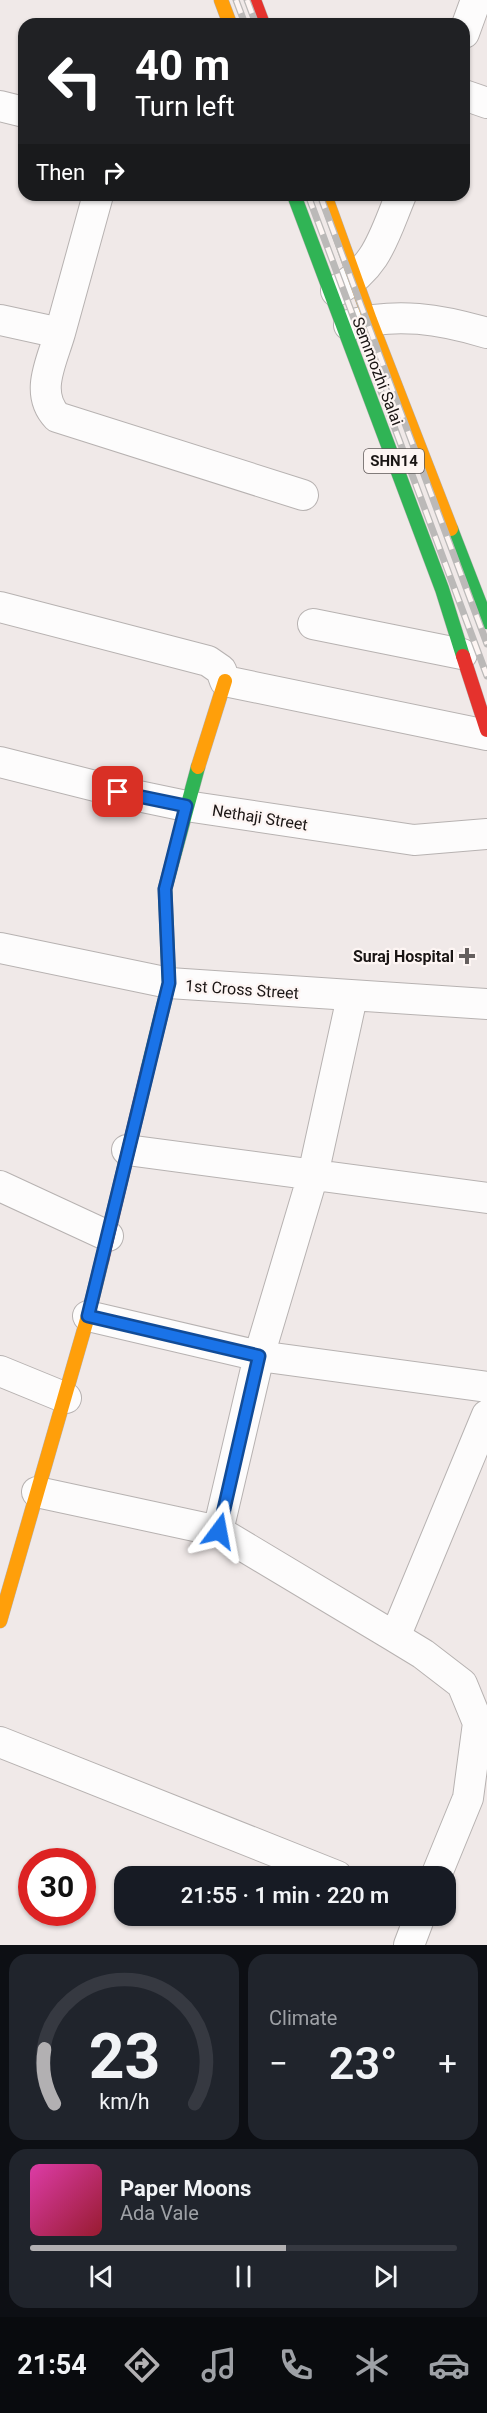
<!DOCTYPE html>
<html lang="en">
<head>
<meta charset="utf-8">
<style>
	body { margin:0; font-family:Roboto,sans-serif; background:#20242c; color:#f1f3f6; height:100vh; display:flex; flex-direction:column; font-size:22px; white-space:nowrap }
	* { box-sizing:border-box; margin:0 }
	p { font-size:20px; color:#9ea1a6 }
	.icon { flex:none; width:33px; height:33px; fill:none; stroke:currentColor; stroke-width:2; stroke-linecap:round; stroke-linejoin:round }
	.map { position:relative; height:1945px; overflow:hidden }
	.drawer { display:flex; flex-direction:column; gap:9px; padding:9px; background:#0d0f14; flex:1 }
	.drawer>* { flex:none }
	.guide { position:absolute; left:18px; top:18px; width:452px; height:183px; border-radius:18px; box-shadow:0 2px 4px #0004; background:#202124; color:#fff; overflow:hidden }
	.speed { position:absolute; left:18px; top:1848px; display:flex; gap:12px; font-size:30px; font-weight:700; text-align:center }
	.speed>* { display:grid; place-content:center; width:78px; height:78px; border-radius:50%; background:#171b24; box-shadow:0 2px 4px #0004; line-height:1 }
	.speed .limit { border:9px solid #d22; background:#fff; color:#111 }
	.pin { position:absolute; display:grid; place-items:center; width:51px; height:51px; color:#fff; margin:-26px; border-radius:12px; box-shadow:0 3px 9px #0006 }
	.me { position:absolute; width:66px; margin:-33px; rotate:13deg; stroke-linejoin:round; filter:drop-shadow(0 0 4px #0008) }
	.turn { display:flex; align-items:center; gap:21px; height:126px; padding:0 18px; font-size:27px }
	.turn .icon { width:78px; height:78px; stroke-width:2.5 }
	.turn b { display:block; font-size:42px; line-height:51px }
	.then { display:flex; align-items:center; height:57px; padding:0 18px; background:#0003; gap:12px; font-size:22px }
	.big { font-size:45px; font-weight:600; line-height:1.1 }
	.drawer .card { flex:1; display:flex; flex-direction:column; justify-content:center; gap:9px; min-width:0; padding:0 21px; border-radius:18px; background:#20242c }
	.drawer .dial { align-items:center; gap:0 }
	.dial svg { height:156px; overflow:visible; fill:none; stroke:#363941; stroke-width:7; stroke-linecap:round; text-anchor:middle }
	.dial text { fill:#f1f3f6; stroke:none }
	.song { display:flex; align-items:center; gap:18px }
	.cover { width:72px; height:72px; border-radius:9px; background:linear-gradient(135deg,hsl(320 70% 55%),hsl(350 70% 35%)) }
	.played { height:6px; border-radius:3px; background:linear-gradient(90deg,#b2b0b2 60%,#363941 60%) }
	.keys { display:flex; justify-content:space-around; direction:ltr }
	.heat { display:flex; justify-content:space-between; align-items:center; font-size:33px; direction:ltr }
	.drawer .tiles { flex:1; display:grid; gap:9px; grid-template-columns:1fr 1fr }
	.card:last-child { grid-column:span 2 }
	.trip { position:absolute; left:114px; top:1866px; width:342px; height:60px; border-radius:18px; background:#171b24; box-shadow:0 2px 4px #0004; font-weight:600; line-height:60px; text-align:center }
	.tab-bar { display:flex; height:96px; justify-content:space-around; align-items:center; background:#090b0e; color:#9ea1a6 }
	.tab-bar .icon { width:42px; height:42px }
	.tab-bar .selected { color:#b2b0b2 }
	.tab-bar b { font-size:27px; color:#f1f3f6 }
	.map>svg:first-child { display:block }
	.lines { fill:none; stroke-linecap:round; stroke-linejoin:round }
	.street-casing { stroke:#b7b2b1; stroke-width:32 }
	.fast-casing { stroke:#b7b2b1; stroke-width:15 }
	.slow-casing { stroke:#b7b2b1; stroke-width:15 }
	.jam-casing { stroke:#b7b2b1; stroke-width:15 }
	.street { stroke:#fdfcfc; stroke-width:30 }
	.fast { stroke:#30b455; stroke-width:14 }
	.slow { stroke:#ff9f0a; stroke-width:14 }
	.jam { stroke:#e5322d; stroke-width:14 }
	.rail-casing { stroke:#bbb9b8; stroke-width:7 }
	.rail { stroke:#fdf5f3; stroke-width:4.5; stroke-dasharray:14; stroke-linecap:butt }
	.route-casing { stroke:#114b97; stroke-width:15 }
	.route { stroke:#1a73e8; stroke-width:10 }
	.poi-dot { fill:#655f5e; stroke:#fdf5f3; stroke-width:2 }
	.labels { text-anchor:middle; stroke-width:4.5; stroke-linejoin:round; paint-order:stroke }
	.shield { fill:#fdf5f3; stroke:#5e5857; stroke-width:1.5 }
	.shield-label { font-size:15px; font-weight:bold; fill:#1a1514 }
	.street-label { font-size:16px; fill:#1a1514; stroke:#fdf5f3 }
	.poi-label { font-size:16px; font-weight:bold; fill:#1a1514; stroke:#fdf5f3; text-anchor:end }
</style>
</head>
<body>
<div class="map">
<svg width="487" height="1945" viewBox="0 0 487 1945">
	<rect width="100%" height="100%" fill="#f0e9e8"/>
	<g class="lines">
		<defs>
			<path id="street" d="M 464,33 L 476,0
				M 464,95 L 487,103
				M 0,106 L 24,112
				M 336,291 C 378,266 383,238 401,195
				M 0,320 L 60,333 L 98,195
				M 349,325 C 397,312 440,319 487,333
				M 60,333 C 52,361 34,393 57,417 L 303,495
				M 0,607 L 208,661 L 221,670 L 225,681 L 487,735
				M 313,624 L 462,654
				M 0,762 L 119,792 L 186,806 L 414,840 L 487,834
				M 0,948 L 169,983 L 487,1004
				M 352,997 L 313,1175 L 259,1356 L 218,1531 L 395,1637
				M 127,1150 L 487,1198
				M 0,1186 L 108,1236
				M 88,1316 L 259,1356 L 487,1387
				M 0,1371 L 66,1398
				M 37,1492 L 218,1531
				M 0,1742 L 337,1876
				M 436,1876 L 468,1798 L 478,1723 L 462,1684 L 423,1654 L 395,1637 L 487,1415
				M 409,1945 L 420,1916"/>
			<path id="fast" d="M 294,195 L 442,589 L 463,656
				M 451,529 L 487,622
				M 148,1068 L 169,983 L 165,889 L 198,767"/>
			<path id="slow" d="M 221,0 L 230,24
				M 325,195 L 370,320 L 451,529
				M 198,767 L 225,681
				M 0,1621 L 88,1316 L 102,1260"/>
			<path id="jam" d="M 254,0 L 263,24
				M 463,656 L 487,730
				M 102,1260 L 148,1068"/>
		</defs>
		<use href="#street" class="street-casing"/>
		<use href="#fast" class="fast-casing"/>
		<use href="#slow" class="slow-casing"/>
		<use href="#jam" class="jam-casing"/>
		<use href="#street" class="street"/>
		<use href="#fast" class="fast"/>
		<use href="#slow" class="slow"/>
		<use href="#jam" class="jam"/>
		<defs>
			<path id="rail" d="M 236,0 L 245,24
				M 247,0 L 256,24
				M 308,195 L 487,676
				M 320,195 L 487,644"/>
		</defs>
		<use href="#rail" class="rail-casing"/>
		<use href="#rail" class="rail"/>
	</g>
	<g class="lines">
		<defs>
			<path id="route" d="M 118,792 L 186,806 L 165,889 L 169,983 L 88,1316 L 259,1356 L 219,1531"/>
		</defs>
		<use href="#route" class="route-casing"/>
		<use href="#route" class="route"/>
	</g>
	<path class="poi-dot" d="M464 947h6v6h6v6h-6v6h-6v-6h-6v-6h6z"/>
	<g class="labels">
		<rect class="shield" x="364" y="449" width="60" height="24" rx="4.5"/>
		<g class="shield-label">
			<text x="394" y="466">SHN14</text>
		</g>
		<g class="street-label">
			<text transform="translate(378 371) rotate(69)" y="6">Semmozhi Salai</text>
			<text transform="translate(260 817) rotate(9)" y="6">Nethaji Street</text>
			<text transform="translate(242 989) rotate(4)" y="6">1st Cross Street</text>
		</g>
		<g class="poi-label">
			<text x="454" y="962">Suraj Hospital</text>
		</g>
	</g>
</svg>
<div class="speed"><div class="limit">30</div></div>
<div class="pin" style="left:118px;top:792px;background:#d93025"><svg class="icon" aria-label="arrive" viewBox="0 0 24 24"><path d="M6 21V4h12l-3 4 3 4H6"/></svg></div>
<svg class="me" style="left:219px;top:1531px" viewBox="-20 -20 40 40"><path d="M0-17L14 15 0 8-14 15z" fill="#1a73e8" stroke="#fff" stroke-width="4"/></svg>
<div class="trip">21:55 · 1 min · 220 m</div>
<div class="guide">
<div class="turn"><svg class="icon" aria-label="left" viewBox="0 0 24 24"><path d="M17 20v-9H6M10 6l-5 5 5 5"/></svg><div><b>40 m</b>Turn left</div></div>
<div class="then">Then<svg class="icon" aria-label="right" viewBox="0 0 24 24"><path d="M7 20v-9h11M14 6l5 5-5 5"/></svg></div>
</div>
</div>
<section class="drawer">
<div class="tiles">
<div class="card dial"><svg viewBox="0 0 100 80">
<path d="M14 69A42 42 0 1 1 86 69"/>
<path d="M14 69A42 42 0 0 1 9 41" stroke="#b2b0b2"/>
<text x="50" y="56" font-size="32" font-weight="700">23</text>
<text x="50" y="72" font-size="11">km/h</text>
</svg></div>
<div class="card"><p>Climate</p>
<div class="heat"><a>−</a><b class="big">23°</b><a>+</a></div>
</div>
<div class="card">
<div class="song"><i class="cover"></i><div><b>Paper Moons</b><p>Ada Vale</p></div></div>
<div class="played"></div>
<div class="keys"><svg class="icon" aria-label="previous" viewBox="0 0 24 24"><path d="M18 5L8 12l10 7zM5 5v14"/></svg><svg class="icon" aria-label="pause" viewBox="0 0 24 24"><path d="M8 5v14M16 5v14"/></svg><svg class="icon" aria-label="next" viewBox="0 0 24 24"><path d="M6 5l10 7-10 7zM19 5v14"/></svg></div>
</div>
</div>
</section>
<nav class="tab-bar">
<b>21:54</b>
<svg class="icon selected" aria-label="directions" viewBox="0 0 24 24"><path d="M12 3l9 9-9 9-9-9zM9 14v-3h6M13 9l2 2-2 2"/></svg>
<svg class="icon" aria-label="music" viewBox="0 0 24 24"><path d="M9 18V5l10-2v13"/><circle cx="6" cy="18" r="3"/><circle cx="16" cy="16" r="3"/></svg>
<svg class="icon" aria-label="phone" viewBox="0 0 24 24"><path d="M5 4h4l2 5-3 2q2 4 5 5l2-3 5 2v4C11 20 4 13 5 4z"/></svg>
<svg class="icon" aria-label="climate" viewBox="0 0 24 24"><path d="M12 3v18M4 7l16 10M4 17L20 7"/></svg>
<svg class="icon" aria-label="car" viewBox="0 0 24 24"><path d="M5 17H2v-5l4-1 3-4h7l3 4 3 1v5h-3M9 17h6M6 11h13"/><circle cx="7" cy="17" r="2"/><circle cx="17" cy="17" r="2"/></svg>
</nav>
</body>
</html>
